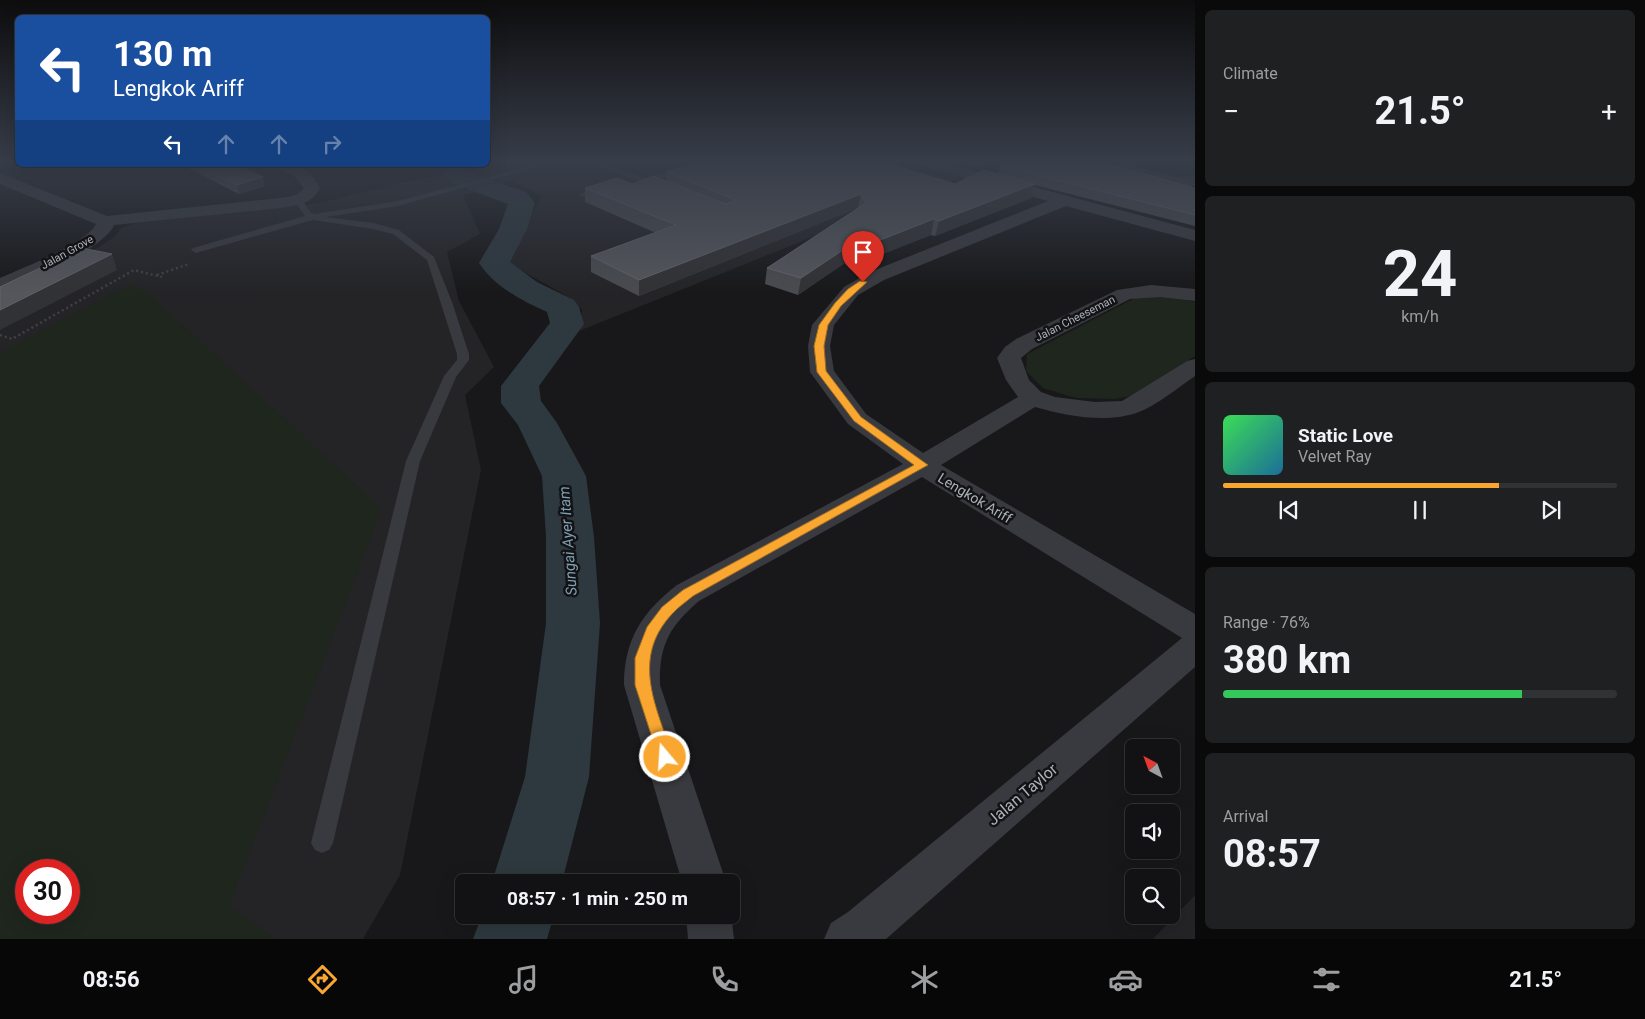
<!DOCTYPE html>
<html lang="en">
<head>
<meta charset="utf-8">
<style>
	body { margin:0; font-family:Roboto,sans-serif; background:#1f2022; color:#f1f3f6; height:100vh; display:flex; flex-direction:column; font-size:19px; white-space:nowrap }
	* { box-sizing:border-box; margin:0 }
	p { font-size:16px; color:#9c9ea0 }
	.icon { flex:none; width:28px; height:28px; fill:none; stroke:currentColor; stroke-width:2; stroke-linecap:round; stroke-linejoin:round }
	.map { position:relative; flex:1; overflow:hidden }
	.side { display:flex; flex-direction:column; gap:10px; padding:10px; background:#0a0a0b; width:450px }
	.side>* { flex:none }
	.banner { position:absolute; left:15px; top:15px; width:475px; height:152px; border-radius:8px; box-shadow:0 5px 20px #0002,0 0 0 1px #313234; background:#1a4fa0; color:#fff; overflow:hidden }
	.needle { width:32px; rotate:319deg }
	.tools { position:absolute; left:1125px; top:739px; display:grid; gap:10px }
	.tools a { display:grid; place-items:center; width:55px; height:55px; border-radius:8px; background:#121214; box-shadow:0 5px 20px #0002,0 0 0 1px #313234; font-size:25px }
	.speed { position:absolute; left:15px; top:859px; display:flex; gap:10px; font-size:25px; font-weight:700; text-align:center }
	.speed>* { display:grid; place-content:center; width:65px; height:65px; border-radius:50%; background:#121214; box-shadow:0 5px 20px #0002,0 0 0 1px #313234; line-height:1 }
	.speed .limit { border:8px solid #d22; background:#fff; color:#111 }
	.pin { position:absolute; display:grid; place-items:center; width:42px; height:42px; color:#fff; margin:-51px -21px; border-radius:50% 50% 50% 0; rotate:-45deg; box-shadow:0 0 5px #0007 }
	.pin .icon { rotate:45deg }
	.me { position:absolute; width:55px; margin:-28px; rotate:342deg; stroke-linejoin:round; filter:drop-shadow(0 0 4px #0008) }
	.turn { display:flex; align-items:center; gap:18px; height:105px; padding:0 15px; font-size:22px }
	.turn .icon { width:65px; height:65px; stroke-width:2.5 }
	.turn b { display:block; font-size:35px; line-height:42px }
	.lanes { display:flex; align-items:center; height:48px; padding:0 15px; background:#0003; justify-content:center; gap:25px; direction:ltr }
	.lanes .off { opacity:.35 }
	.big { font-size:38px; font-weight:700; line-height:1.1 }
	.side .card { flex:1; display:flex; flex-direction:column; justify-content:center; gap:8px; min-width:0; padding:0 18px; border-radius:8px; background:#1f2022 }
	.side .dial { align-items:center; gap:0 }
	.dial b { font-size:65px; line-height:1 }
	.song { display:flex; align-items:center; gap:15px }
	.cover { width:60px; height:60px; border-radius:8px; background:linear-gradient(135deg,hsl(130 70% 55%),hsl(200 70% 35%)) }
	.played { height:5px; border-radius:2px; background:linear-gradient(90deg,#f9a731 70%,#313234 70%) }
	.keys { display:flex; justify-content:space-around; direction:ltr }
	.heat { display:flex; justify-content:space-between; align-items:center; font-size:28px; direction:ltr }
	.charge { height:8px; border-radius:4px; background:linear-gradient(90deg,#34c759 76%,#313234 0) }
	.trip { position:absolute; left:455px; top:874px; width:285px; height:50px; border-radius:8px; background:#121214; box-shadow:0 5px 20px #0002,0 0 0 1px #313234; font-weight:700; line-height:50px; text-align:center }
	.tab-bar { display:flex; height:80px; justify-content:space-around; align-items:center; background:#070708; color:#9c9ea0 }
	.tab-bar .icon { width:35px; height:35px }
	.tab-bar .current { color:#f9a731 }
	.tab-bar b { font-size:22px; color:#f1f3f6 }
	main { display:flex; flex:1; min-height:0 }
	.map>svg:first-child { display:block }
	.built { fill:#242427; fill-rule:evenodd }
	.green { fill:#1e261e; fill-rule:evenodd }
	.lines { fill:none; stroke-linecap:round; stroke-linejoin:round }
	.river { fill:#2d383f; fill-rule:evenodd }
	.path-far1 { stroke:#3f4146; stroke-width:2; stroke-dasharray:1 2.5; stroke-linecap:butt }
	.path { stroke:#3f4146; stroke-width:2.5; stroke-dasharray:2 3; stroke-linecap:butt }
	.service { fill:#393a3f; fill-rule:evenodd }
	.minor { fill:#393a3f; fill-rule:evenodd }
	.wall { fill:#494b4f }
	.shaded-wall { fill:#313235 }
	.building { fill:#54565b; stroke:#61646a }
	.route { fill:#f9a731; stroke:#a26d20 }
	.labels { text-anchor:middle; stroke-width:5; stroke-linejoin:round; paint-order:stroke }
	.far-street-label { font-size:11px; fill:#aab0ba; stroke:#131315 }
	.street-label { font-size:14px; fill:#aab0ba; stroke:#131315 }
	.water-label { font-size:15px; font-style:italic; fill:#80a1b6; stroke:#131315 }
	.near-street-label { font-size:16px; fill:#aab0ba; stroke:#131315 }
</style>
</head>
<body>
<main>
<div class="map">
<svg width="1195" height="939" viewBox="0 0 1195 939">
	<rect width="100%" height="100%" fill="#18181a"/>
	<path class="built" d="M 488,162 L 907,162 L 961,177 L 579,331 L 582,310 L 570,298 L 508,263 L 511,250 L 542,196 L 513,181 L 463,195 L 480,234 L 447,252 L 459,301 L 494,367 L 465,395 L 481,470 L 400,875 L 363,939 L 0,939 L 0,295 L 99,247 L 114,237 L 122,228 L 135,223 L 319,203 L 461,169 L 457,165 L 488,165 ZM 26,870 L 69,870 L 69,912 L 26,912 Z
		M 1195,895 L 1195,939 L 1153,939 Z"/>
	<path class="green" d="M 1134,162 L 1195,162 L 1195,178 L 1185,179 L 1136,168 L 1131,165 Z
		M 132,283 L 150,295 L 382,509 L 229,906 L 277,939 L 0,939 L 0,353 ZM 26,870 L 69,870 L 69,912 L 26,912 Z
		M 1137,297 L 1171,297 L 1195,302 L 1195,356 L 1131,396 L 1114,399 L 1076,398 L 1043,388 L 1026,371 L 1027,354 Z"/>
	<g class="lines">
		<path class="river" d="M 434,165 L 461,165 L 470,173 L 526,192 L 535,203 L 527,229 L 510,262 L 537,282 L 574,300 L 579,307 L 584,324 L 539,386 L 541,401 L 557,423 L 586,476 L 594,537 L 600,623 L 589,777 L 562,882 L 492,882 L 525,777 L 546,623 L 546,537 L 542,476 L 518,425 L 501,403 L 501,386 L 550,323 L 547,312 C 521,300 495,287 479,263 L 499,229 L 508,204 L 452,183 Z
			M 482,915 L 554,915 L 547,939 L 473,939 Z"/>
		<path class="path-far1" d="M 567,162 L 574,162"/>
		<path class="path" d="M 157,275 L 189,264
			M 0,335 L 12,339 L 134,270 L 162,277"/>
		<path class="service" d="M 545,162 L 556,162 L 398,206 L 326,217 L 373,223 L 399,230 L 434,257 L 452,302 L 469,354 L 469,360 L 456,377 L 420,461 L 333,843 L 329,850 L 322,853 L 315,850 L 311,843 L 406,461 L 444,376 L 457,360 L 457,354 L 427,260 L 393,234 L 373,229 L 313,220 L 199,252 L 196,253 L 191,250 L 193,248 L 305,216 L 294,200 L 295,198 L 301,198 L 310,212 L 314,214 L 398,201 Z
			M 589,162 L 599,162 L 644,178 L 702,162 L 713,162 L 652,181 L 664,187 L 660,189 Z
			M 967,162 L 978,162 L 987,165 L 983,167 L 967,164 Z
			M 600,185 L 607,187 L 585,197 L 578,195 Z"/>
		<path class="minor" d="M 916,162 L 940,162 L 1195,230 L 1195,241 L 1066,206 L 884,280 L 858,295 L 834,325 L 830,346 L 834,371 L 866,414 L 923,453 L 1018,397 L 1006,380 L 997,358 L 1005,347 L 1016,339 L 1117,290 L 1151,285 L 1195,289 L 1195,301 L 1160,297 L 1130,299 L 1032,349 L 1021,358 L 1029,380 L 1041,392 L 1055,397 L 1095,402 L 1122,401 L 1187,361 L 1195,359 L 1195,376 C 1179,387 1157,405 1139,412 C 1107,424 1067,416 1035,407 L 941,465 L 1195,614 L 1195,667 L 886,939 L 824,939 L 831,923 L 848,912 L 1182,638 L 922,477 L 699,601 C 669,627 659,645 660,685 L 726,882 L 682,882 L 624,685 C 624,640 642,612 677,585 L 903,464 L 848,424 L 810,372 L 808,346 L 812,325 L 844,287 L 870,272 L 1048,201 L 919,165 Z
			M 1118,162 L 1133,162 L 1133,166 L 1177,177 L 1195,176 L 1195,186 L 1177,187 L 1119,171 L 1116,168 Z
			M 275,165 C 300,165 307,165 320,188 C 312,205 296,205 280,208 L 114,225 C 106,247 23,286 0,292 L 0,278 C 22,268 86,244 96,224 L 0,184 L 0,173 L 107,216 L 280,198 C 289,197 298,196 304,188 L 295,177 L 278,168 Z
			M 731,914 L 734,939 L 688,939 L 686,915 Z"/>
	</g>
	<path class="wall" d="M 1040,163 L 1195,188 L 1195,226 L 1035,185 L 1031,198 L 935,236 L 931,235 L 862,262 L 852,258 L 798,295 L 765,284 L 767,268 L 858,208 L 639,296 L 591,272 L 591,256 L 656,233 L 585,202 L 585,188 L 666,181 L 666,172 L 955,184 L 998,174 L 1000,166 Z
		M 151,165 L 171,165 L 171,170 Z
		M 182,165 L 238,165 L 265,186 L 239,194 Z"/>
	<path class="shaded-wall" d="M 263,177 L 265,186 L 239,194 L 237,185 Z
		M 1035,184 L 1031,198 L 935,236 L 939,221 Z
		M 861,194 L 858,208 L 639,296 L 639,280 Z
		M 934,219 L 931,235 L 862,262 L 865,246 Z
		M 855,242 L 852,258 L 798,295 L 801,278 Z
		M 112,254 L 117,270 L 0,330 L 0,310 Z"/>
	<path class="building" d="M 700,162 L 884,162 L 955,184 L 984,170 L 1035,184 L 939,221 L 934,219 L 865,246 L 855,242 L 801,278 L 767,268 L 866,203 L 861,194 L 639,280 L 591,256 L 676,225 L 585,188 L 617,178 L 632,184 L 654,176 L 725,204 L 733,202 L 733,199 L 666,172 Z
		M 1010,162 L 1035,162 L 1040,163 L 1041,162 L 1102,162 L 1195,188 L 1195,215 L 1000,166 Z
		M 197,165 L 238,165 L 263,177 L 237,185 Z
		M 82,248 L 112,254 L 0,310 L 0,287 Z"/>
	<linearGradient id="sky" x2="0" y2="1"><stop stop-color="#0d0d0e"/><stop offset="0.55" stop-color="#373d49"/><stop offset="1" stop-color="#373d49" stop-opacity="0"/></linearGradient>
	<rect width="1195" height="293" fill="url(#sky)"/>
	<path class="route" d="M 860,281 L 867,282 L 841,306 L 828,325 L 824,346 L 826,371 L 861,417 L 928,465 L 693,596 C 686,602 678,607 672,614 C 630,659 657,708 673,757 L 671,762 L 665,764 L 660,762 L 635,685 L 635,658 L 647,627 L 662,607 L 683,590 L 914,465 L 854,421 L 817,372 L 814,346 L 819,325 L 835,303 L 848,289 Z"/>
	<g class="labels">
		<g class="far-street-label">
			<text transform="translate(67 252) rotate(-29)" y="4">Jalan Grove</text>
			<text transform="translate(1075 318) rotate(-27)" y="4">Jalan Cheeseman</text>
		</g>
		<g class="street-label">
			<text transform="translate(975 498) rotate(31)" y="5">Lengkok Ariff</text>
		</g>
		<g class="water-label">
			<text transform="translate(568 541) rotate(-94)" y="5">Sungai Ayer Itam</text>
		</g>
		<g class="near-street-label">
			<text transform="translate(1022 794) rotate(-40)" y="6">Jalan Taylor</text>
		</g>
	</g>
</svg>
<div class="tools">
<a><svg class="needle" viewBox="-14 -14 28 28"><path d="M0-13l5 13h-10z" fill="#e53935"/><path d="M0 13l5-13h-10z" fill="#9c9ea0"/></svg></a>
<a><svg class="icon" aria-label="sound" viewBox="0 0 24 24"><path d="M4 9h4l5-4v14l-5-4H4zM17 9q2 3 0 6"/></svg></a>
<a><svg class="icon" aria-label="search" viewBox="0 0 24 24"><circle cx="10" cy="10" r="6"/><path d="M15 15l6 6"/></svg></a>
</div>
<div class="speed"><div class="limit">30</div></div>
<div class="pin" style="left:863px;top:282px;background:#d93025"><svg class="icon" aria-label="arrive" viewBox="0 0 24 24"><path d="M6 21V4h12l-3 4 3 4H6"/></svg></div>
<svg class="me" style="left:665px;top:757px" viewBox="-20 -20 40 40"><circle r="17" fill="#f9a731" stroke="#fff" stroke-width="3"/><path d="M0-11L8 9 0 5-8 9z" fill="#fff"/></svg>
<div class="trip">08:57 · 1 min · 250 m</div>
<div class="banner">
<div class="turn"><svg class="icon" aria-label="left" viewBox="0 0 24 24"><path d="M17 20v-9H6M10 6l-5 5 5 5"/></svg><div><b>130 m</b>Lengkok Ariff</div></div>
<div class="lanes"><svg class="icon" aria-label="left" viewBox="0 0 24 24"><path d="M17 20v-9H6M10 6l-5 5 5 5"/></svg><svg class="icon off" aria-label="ahead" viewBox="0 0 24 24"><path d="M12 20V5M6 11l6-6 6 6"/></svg><svg class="icon off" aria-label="ahead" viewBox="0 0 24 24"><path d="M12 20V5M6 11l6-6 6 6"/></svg><svg class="icon off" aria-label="right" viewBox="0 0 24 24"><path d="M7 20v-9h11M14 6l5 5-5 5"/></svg></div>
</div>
</div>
<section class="side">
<div class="card"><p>Climate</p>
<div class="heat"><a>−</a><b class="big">21.5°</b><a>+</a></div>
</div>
<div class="card dial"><b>24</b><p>km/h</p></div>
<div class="card">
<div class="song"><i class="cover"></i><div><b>Static Love</b><p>Velvet Ray</p></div></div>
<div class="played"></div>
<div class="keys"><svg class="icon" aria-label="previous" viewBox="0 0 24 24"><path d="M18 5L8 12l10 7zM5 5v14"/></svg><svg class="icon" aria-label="pause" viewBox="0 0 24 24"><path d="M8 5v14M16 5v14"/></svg><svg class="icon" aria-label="next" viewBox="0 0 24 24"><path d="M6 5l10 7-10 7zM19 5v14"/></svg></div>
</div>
<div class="card"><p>Range · 76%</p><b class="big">380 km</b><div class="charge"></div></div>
<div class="card"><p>Arrival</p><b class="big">08:57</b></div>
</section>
</main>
<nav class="tab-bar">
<b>08:56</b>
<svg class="icon current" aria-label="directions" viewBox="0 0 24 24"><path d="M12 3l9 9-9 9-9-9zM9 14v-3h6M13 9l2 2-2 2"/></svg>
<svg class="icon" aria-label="music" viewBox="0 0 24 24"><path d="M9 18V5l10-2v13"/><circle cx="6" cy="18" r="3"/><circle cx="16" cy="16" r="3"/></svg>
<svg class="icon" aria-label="phone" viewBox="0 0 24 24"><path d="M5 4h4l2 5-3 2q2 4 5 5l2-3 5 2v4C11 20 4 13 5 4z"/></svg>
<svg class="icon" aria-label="climate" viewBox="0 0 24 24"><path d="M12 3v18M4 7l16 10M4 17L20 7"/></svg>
<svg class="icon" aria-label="car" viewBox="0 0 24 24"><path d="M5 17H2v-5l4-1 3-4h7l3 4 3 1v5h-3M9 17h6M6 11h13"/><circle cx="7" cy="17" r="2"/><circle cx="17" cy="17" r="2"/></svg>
<svg class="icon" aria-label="filters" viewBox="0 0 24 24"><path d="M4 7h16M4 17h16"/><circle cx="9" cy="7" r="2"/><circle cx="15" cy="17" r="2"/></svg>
<b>21.5°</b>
</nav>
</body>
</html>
